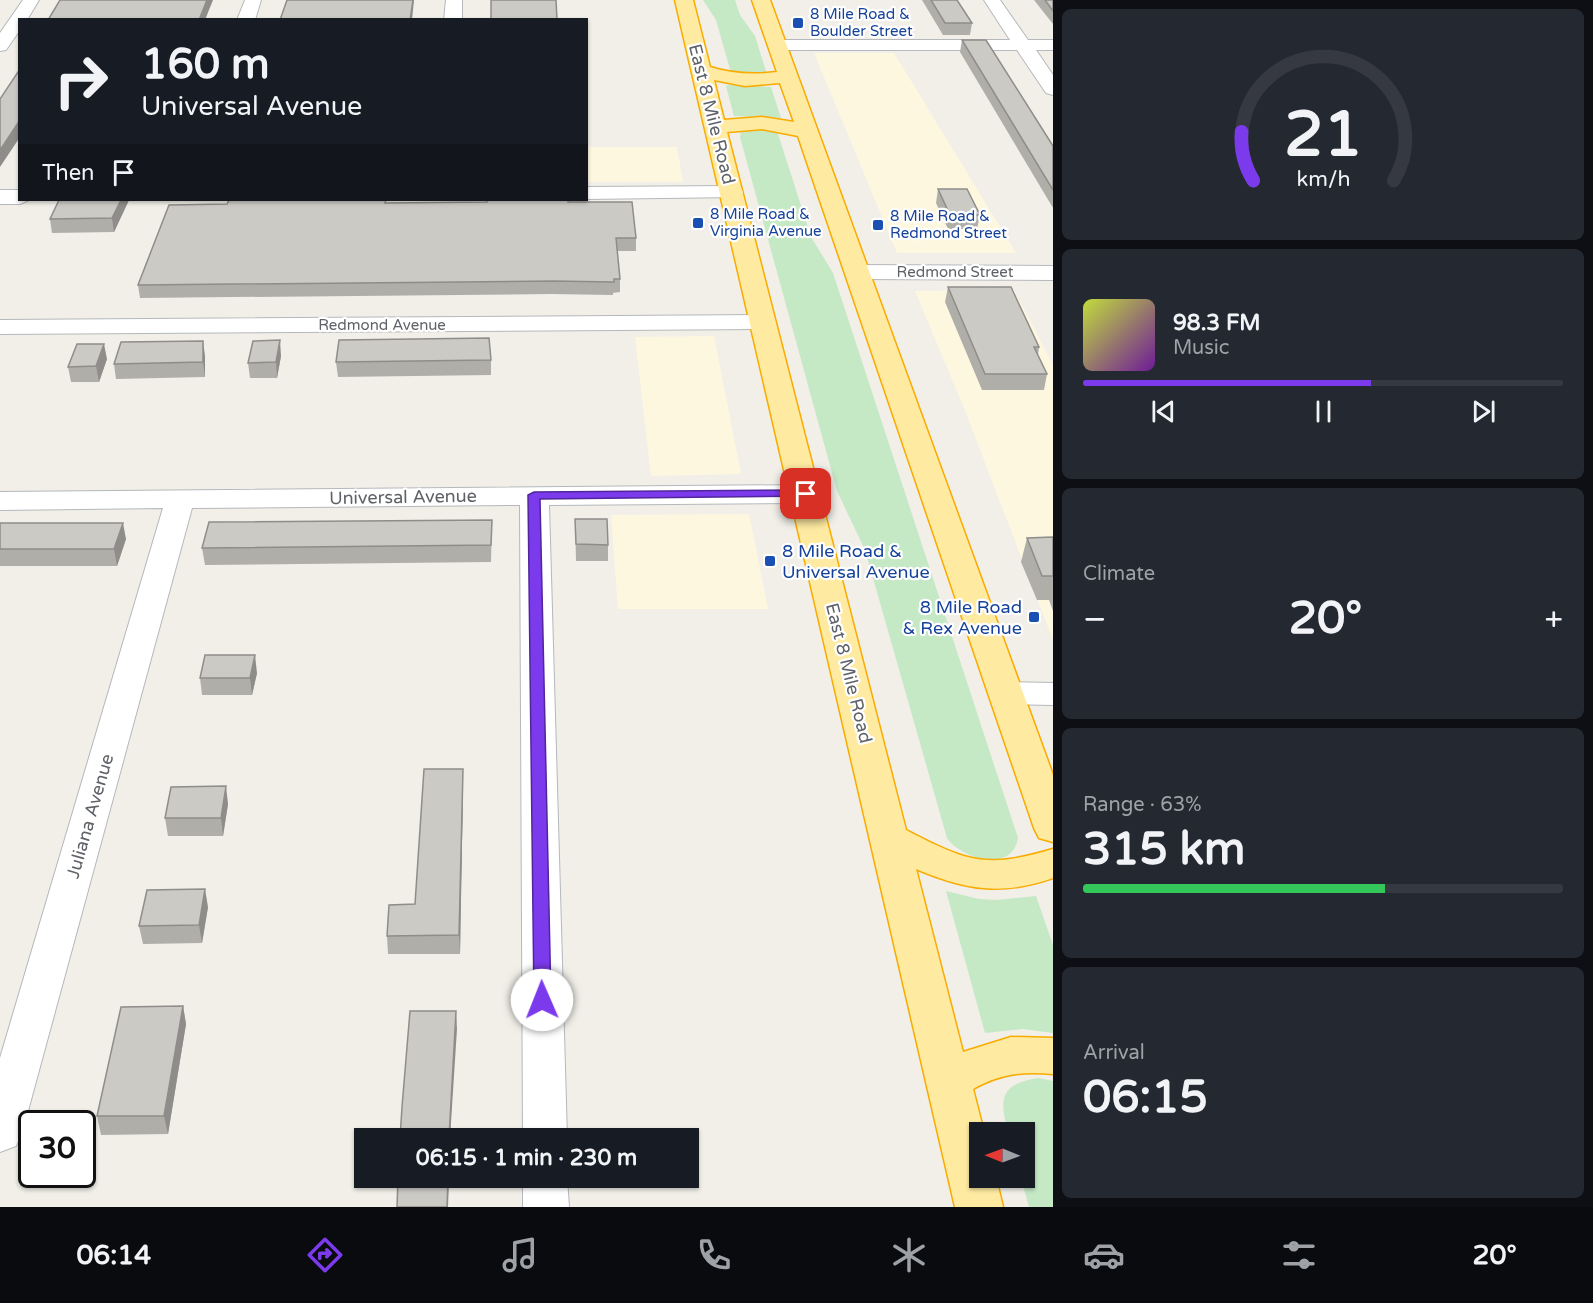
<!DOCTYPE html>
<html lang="en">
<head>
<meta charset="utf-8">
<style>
	body { margin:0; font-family:"Varela Round",sans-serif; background:#242831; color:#f1f3f6; height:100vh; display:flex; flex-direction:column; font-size:22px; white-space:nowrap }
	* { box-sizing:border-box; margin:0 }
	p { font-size:20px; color:#9ea1a6 }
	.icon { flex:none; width:33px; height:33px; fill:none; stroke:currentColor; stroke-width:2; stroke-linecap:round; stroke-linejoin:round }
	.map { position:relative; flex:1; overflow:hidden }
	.sheet { display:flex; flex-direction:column; gap:9px; padding:9px; background:#0d0f14; width:540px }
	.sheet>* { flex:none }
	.top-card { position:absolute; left:18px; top:18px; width:570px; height:183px; border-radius:0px; box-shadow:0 2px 4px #0004; background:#171b24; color:#f1f3f6; overflow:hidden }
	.needle { width:39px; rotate:271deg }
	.tools { position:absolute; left:969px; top:1122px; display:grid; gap:12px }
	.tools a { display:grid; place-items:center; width:66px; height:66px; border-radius:0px; background:#171b24; box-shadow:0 2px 4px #0004; font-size:30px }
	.speed { position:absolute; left:18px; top:1110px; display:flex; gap:12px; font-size:30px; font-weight:700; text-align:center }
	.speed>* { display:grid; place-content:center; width:78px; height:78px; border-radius:50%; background:#171b24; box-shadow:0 2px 4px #0004; line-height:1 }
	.speed .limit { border:3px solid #111; border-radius:9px; background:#fff; color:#111 }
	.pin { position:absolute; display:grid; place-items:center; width:51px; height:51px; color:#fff; margin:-26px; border-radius:12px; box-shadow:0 3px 9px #0006 }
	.me { position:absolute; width:66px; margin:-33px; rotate:359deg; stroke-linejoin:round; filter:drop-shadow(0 0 4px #0008) }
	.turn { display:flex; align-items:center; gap:21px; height:126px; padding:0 24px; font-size:27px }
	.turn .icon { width:78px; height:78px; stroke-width:2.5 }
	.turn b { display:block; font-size:42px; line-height:51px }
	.then { display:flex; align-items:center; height:57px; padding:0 24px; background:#0003; gap:12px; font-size:22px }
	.big { font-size:45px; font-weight:800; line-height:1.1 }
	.sheet .tile { flex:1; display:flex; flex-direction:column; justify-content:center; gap:9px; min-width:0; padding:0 21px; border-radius:9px; background:#242831 }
	.sheet .dial { align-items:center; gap:0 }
	.dial svg { height:156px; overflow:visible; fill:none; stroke:#363941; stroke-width:7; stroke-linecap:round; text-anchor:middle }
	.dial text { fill:#f1f3f6; stroke:none }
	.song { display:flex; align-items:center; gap:18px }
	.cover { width:72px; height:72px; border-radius:9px; background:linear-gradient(135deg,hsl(70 70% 55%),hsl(280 70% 35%)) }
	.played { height:6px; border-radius:3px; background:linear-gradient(90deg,#7c3aed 60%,#363941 60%) }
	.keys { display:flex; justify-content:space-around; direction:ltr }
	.heat { display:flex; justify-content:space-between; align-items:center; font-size:33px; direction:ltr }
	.charge { height:9px; border-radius:4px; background:linear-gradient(90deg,#34c759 63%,#363941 0) }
	.trip { position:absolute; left:354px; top:1128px; width:345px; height:60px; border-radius:0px; background:#171b24; box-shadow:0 2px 4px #0004; font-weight:800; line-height:60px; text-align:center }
	.menu { display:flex; height:96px; justify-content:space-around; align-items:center; background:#090b0e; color:#9ea1a6 }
	.menu .icon { width:42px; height:42px }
	.menu .active { color:#7c3aed }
	.menu b { font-size:27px; color:#f1f3f6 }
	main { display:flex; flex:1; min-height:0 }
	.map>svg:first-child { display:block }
	.commercial { fill:#fef7e0 }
	.green { fill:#c5e8c5 }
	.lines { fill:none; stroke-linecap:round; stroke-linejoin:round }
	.minor-casing { stroke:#b5b8bc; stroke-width:2 }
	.trunk-casing { stroke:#f9ab00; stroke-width:3 }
	.minor { fill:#fff; fill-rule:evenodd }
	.trunk { fill:#feeaa1; fill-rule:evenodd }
	.wall { fill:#afaea9 }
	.shaded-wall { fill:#8f8d8a }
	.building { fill:#cccac5; stroke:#8f8d8a; stroke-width:1.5 }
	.route { fill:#7c3aed; stroke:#51269a; stroke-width:1.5 }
	.transit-dot { fill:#1a4fb4; stroke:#fff; stroke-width:2 }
	.labels { text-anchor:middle; stroke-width:4.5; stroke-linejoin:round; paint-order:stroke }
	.far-transit-label { font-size:15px; fill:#164399; stroke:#fff; text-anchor:start }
	.far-street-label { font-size:15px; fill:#5f6368; stroke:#fff }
	.street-label { font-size:18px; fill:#5f6368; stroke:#fff }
	.transit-label { font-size:18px; fill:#164399; stroke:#fff; text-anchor:start }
</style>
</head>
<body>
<main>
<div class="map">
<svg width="1053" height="1207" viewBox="0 0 1053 1207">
	<rect width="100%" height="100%" fill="#f1efe8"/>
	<path class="commercial" d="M 814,53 L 894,53 L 1016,253 L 897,253 Z
		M 586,147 L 677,147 L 683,182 L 587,182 Z
		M 1014,290 L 1053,365 L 1053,640 L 964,408 L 915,291 Z
		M 714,336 L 741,474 L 651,476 L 635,337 Z
		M 749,514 L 768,609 L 618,609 L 611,515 Z"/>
	<path class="green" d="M 703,0 L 735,0 L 740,15 L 755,36 L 766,71 L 761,75 L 731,73 L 716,20 Z
		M 729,85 L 771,87 L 781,118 L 734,116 L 726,86 Z
		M 757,127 L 775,131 L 778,134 L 811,237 L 833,273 L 1018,838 C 1012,874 962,859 947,838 L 865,550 L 837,491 L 740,137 L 741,131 Z
		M 946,891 L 979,899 L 997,900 L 1036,896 L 1053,945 L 1053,1033 L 1023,1029 L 985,1033 Z
		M 1038,1078 L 1053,1081 L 1053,1207 L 1029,1207 L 1021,1178 L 1024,1178 L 1024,1132 L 1008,1132 C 999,1099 1000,1084 1038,1078 Z"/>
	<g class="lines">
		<defs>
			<path id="minor" d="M 23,0 L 39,0 L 27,20 L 20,20 L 20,30 L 6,50 L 0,51 L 0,33 Z
				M 245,0 L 261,0 L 255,20 L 237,20 Z
				M 446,0 L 462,0 L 462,20 L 444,20 Z
				M 984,0 L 1000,0 L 1028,40 L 1053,40 L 1053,50 L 1036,50 L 1053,75 L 1053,95 L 1046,93 L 1017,50 L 777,50 L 771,49 L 768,45 L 771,41 L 777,40 L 1010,40 Z
				M 732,186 L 740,187 L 743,192 L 740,197 L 586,199 L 586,187 Z
				M 0,190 L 20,190 L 20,200 L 29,200 L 20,204 L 0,204 Z
				M 857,265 L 1053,266 L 1053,280 L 857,279 L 849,277 L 845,272 L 849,267 Z
				M 763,315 L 772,317 L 775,322 L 772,327 L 763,329 L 0,334 L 0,320 Z
				M 806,485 L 816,488 L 820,494 L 816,500 L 806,503 L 549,505 L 567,1138 L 523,1138 L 520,505 L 192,508 L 22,1133 L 16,1146 L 0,1152 L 0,1058 L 163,508 L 0,510 L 0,492 Z
				M 1006,682 L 1053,683 L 1053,705 L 1006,704 L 994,701 L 989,693 L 994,685 Z
				M 523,1178 L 567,1178 L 569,1207 L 523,1207 Z"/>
			<path id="trunk" d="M 675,0 L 693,0 L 710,67 C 732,74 754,75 777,72 L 752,0 L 770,0 L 1053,775 L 1053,842 L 1039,838 L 1034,828 L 798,136 L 762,129 L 727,132 L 906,830 C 968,862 985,869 1053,849 L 1053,878 C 1001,896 966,890 916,869 L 963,1052 L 1011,1037 L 1053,1038 L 1053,1074 C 1023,1071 999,1074 973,1089 L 984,1132 L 980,1132 L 980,1178 L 996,1178 L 1003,1207 L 955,1207 ZM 714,80 L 745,86 L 780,83 L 794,122 L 762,117 L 724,120 Z"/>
		</defs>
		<use href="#minor" class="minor-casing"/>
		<use href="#trunk" class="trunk-casing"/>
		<use href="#minor" class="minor"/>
		<use href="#trunk" class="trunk"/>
	</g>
	<path class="wall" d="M 922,0 L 957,0 L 972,23 L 970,35 L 943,35 Z
		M 1034,0 L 1053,0 L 1053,24 Z
		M 962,40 L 1053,146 L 1053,208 L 960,52 Z
		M 938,189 L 980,215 L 977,229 L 948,229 L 936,203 Z
		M 59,200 L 129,200 L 114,232 L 52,233 L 50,219 Z
		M 568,202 L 636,238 L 636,251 L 617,251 L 620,279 L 620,292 L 613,293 L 613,295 L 552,294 L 140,298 L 138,285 L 227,204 Z
		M 948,287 L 1039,347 L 1038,355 L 1047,374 L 1044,390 L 982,390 L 945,302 Z
		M 205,356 L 205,377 L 116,379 L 114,364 Z
		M 281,356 L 277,378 L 250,378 L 248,363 Z
		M 107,359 L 99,382 L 71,382 L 68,367 Z
		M 491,360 L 491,375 L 338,377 L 336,362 Z
		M 575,519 L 608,545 L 608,561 L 576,561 Z
		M 492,520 L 491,562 L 205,565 L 202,548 Z
		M 0,523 L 126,539 L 117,566 L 0,566 Z
		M 1053,537 L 1053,611 L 1049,600 L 1037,600 L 1021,562 L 1027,538 Z
		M 257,673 L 252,695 L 202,695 L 200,678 Z
		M 463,769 L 463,787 L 460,954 L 388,954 L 387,936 L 415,904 Z
		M 228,804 L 223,836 L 168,836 L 165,818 Z
		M 208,907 L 202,943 L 143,944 L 139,926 Z
		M 183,1006 L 186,1024 L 168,1134 L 101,1135 L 97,1116 Z"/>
	<path class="shaded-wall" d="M 207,0 L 213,0 L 205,20 L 199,20 Z
		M 413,0 L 414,0 L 412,20 L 410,20 Z
		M 20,120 L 20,137 L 0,167 L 0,150 Z
		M 121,200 L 129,200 L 114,232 L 112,218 Z
		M 280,340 L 281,356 L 277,378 L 276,362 Z
		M 203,341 L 205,356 L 205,377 L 203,362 Z
		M 104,344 L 107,359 L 99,382 L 96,366 Z
		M 123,523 L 126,539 L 117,566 L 114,549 Z
		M 255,655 L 257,673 L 252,695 L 250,678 Z
		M 463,769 L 463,787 L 460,954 L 459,935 Z
		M 226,786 L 228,804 L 223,836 L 221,818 Z
		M 205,889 L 208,907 L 202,943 L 199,925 Z
		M 183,1006 L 186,1024 L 168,1134 L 164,1116 Z
		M 456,1011 L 457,1029 L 450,1138 L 449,1138 Z
		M 448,1178 L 449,1178 L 448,1207 L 447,1207 Z"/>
	<path class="building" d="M 60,0 L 207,0 L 199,20 L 48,20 Z
		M 287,0 L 413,0 L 410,20 L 280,20 Z
		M 491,0 L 556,0 L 557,20 L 491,20 Z
		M 931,0 L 957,0 L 972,23 L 945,23 Z
		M 1045,0 L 1053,0 L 1053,11 Z
		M 962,40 L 986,40 L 1053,146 L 1053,190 Z
		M 20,69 L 20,120 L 0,150 L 0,99 Z
		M 938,189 L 967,189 L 980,215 L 950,215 Z
		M 59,200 L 121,200 L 112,218 L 50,219 Z
		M 229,200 L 386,200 L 385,203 L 487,202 L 487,200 L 568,200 L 568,202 L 632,202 L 636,238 L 616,238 L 620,279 L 614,279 L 614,282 L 553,281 L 138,285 L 169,205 L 227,204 Z
		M 948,287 L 1011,287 L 1039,347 L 1034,347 L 1047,374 L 985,374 Z
		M 489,338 L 491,360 L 336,362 L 339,340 Z
		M 280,340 L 276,362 L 248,363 L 253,341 Z
		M 203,341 L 203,362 L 114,364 L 121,342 Z
		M 77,344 L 104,344 L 96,366 L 68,367 Z
		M 575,519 L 607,519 L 608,545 L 576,544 Z
		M 492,520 L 491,545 L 202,548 L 209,522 Z
		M 0,523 L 123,523 L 114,549 L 0,549 Z
		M 1053,537 L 1053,576 L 1042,576 L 1027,538 Z
		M 205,655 L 255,655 L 250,678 L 200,678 Z
		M 424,769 L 463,769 L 459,935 L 387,936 L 389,905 L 415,904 Z
		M 226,786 L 221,818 L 165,818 L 171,787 Z
		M 205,889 L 199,925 L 139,926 L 147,890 Z
		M 183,1006 L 164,1116 L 97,1116 L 121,1007 Z
		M 410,1011 L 456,1011 L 449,1138 L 400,1138 L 402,1107 Z
		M 398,1178 L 448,1178 L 447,1207 L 397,1207 Z"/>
	<path class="route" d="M 806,490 L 810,491 L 812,494 L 810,496 L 540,499 L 551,1000 L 549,1005 L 542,1007 L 536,1005 L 534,1000 L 528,495 L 534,492 Z"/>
	<g class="transit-dot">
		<rect x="792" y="17" width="12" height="12" rx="3"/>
		<rect x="692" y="217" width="12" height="12" rx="3"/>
		<rect x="872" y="219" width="12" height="12" rx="3"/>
		<rect x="764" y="555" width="12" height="12" rx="3"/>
		<rect x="1028" y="611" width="12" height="12" rx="3"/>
	</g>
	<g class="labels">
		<g class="far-transit-label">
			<text x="810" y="19">8 Mile Road &amp;<tspan x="810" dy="17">Boulder Street</tspan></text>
			<text x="710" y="219">8 Mile Road &amp;<tspan x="710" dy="17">Virginia Avenue</tspan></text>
			<text x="890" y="221">8 Mile Road &amp;<tspan x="890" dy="17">Redmond Street</tspan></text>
		</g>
		<g class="far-street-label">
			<text x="955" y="277">Redmond Street</text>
			<text x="382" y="330">Redmond Avenue</text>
		</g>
		<g class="street-label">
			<text transform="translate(712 114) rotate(76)" y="6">East 8 Mile Road</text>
			<text transform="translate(403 497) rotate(-1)" y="6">Universal Avenue</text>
			<text transform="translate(849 673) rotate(76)" y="6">East 8 Mile Road</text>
			<text transform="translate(90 816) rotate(-74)" y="6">Juliana Avenue</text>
		</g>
		<g class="transit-label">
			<text x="782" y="557">8 Mile Road &amp;<tspan x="782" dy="21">Universal Avenue</tspan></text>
			<text x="1022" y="613" text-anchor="end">8 Mile Road<tspan x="1022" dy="21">&amp; Rex Avenue</tspan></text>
		</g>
	</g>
</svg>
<div class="tools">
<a><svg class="needle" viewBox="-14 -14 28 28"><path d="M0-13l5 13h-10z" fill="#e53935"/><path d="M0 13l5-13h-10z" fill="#9ea1a6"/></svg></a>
</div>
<div class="speed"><div class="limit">30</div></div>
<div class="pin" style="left:806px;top:494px;background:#d93025"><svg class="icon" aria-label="arrive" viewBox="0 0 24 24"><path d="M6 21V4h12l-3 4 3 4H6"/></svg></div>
<svg class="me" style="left:542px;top:1000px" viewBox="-20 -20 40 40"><circle r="19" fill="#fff"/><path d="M0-13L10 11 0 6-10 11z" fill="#7c3aed"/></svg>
<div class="trip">06:15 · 1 min · 230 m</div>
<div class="top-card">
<div class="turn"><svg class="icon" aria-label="right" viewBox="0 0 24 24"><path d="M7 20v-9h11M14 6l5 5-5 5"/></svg><div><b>160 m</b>Universal Avenue</div></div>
<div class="then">Then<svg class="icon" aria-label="arrive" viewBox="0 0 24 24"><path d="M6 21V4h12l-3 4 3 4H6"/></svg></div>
</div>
</div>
<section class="sheet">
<div class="tile dial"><svg viewBox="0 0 100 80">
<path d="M14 69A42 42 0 1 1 86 69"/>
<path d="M14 69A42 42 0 0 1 8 44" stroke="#7c3aed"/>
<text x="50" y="56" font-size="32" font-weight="700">21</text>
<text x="50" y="72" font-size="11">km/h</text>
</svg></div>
<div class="tile">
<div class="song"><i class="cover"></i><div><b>98.3 FM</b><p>Music</p></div></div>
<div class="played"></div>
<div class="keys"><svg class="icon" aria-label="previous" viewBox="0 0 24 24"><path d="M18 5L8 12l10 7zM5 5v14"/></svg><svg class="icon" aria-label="pause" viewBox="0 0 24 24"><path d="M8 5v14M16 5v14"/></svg><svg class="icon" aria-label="next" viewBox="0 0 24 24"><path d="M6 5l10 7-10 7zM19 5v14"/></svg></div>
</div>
<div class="tile"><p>Climate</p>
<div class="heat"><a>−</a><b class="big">20°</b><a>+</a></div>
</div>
<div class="tile"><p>Range · 63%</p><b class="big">315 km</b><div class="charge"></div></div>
<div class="tile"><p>Arrival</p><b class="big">06:15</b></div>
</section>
</main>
<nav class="menu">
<b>06:14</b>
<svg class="icon active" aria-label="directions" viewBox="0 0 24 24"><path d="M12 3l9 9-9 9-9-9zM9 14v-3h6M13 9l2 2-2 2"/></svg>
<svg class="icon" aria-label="music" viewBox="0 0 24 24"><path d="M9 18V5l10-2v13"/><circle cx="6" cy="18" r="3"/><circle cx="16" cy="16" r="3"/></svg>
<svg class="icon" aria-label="phone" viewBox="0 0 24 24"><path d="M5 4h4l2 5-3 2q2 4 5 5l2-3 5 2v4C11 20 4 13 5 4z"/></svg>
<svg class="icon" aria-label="climate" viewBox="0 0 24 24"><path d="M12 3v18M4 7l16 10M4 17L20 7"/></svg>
<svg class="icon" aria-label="car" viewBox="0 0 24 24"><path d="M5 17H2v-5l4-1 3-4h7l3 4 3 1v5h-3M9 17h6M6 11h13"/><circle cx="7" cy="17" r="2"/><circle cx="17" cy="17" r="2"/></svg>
<svg class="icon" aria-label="filters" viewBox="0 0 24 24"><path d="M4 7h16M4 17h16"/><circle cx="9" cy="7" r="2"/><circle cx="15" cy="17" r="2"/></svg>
<b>20°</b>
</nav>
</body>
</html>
